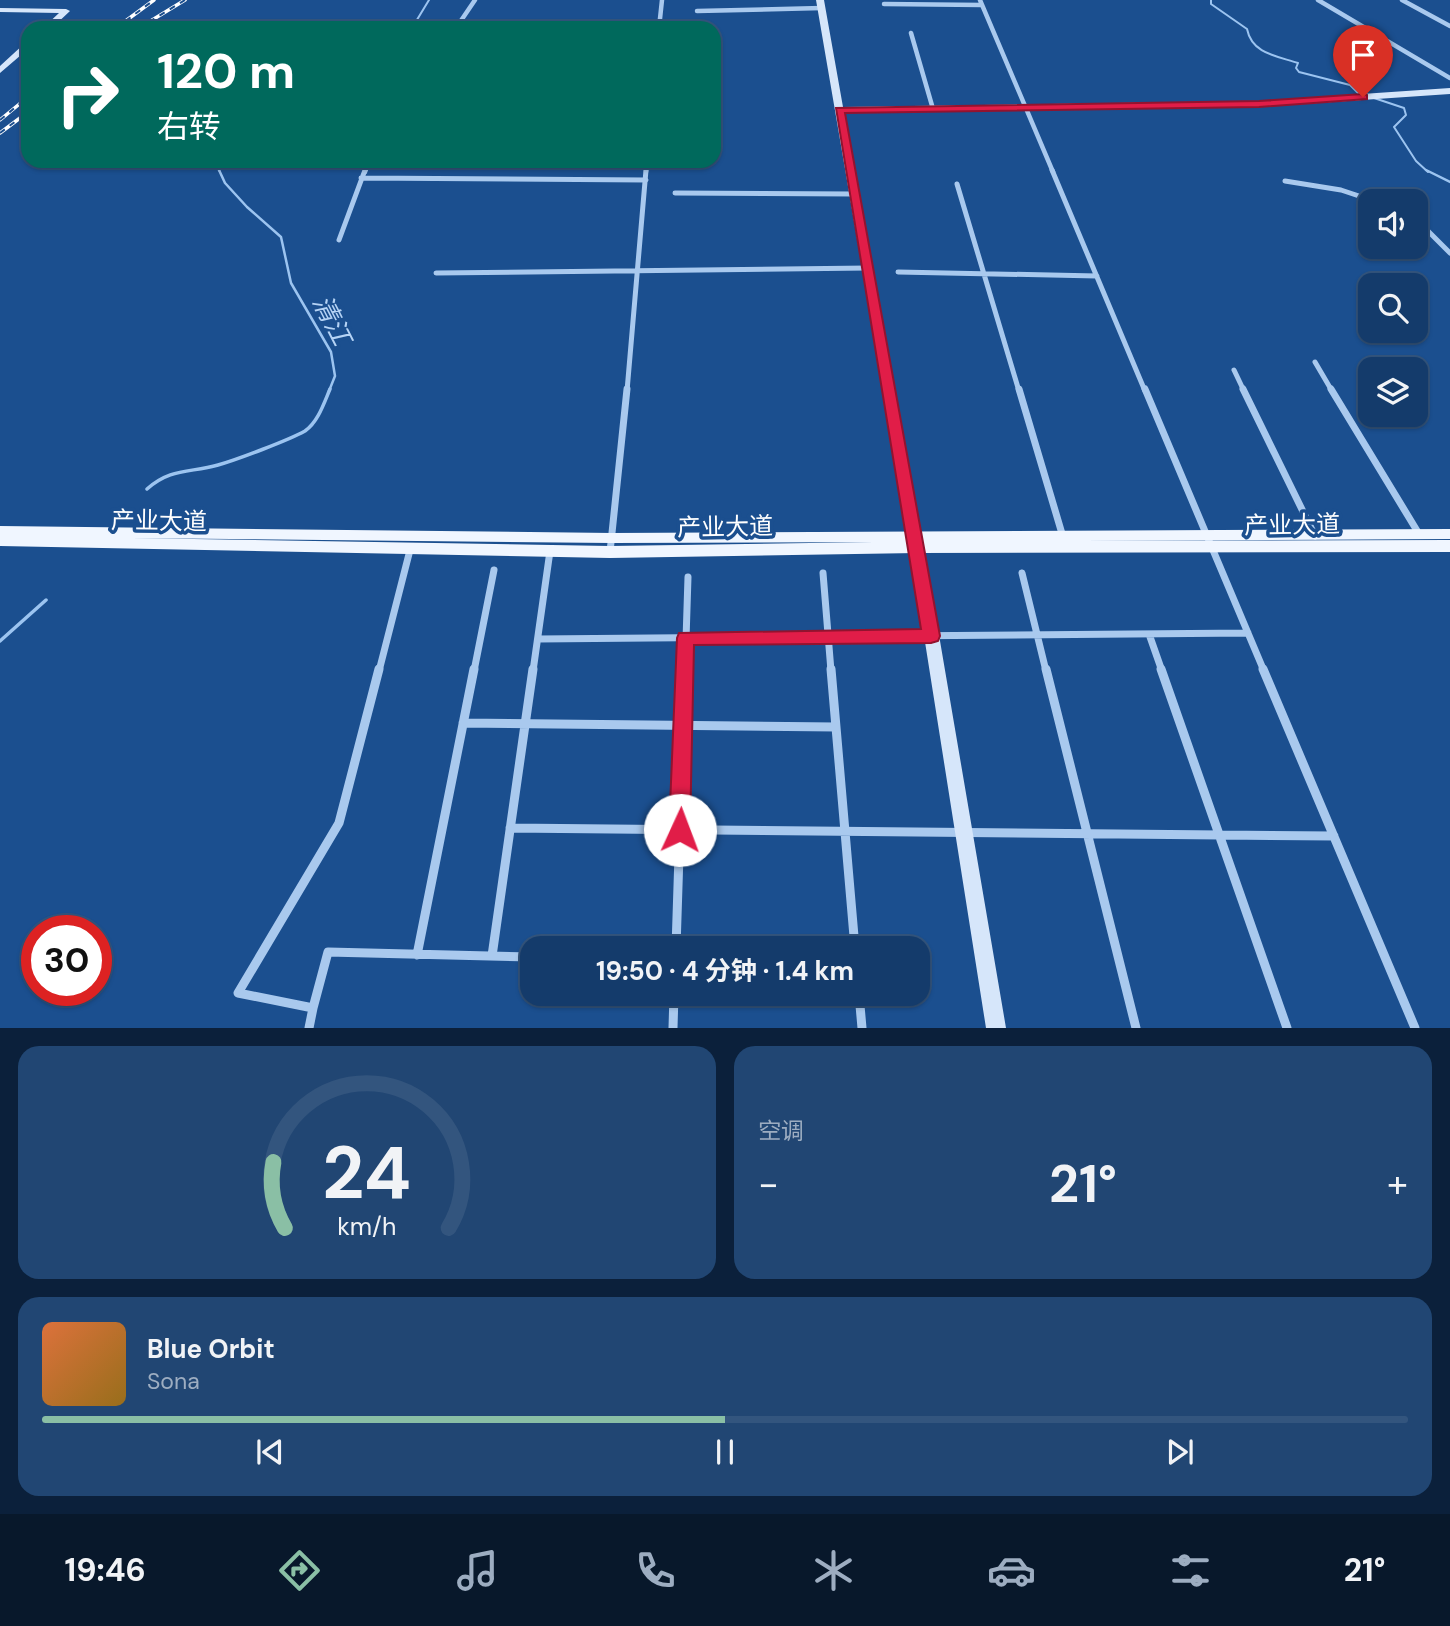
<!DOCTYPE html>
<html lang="zh">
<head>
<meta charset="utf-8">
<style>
	body { margin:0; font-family:"DM Sans","Noto Sans SC",sans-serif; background:#214673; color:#f1f3f6; height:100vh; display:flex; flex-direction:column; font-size:26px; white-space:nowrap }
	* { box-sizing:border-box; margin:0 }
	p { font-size:23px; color:#9dadc1 }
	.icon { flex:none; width:38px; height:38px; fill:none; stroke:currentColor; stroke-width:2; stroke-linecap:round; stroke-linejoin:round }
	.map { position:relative; height:1028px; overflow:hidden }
	.panel { display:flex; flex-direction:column; gap:18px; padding:18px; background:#0b203b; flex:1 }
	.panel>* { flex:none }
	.top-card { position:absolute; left:21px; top:21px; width:700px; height:147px; border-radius:21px; box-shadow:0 2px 5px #0004,0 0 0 2px #33557e; background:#00695c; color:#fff; overflow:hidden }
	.buttons { position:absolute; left:1358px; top:189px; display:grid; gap:14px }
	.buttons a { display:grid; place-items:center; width:70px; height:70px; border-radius:14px; background:#143b6b; box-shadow:0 2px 5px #0004,0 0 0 2px #33557e; font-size:35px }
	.speed { position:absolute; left:21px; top:915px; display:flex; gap:14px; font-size:35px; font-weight:700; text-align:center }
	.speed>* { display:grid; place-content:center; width:91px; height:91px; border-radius:50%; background:#143b6b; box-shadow:0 2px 5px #0004,0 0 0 2px #33557e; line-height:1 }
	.speed .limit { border:10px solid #d22; background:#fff; color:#111 }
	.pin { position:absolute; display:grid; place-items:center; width:60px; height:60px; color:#fff; margin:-72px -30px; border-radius:50% 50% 50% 0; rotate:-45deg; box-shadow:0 0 7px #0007 }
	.pin .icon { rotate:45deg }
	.me { position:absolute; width:77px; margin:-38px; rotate:2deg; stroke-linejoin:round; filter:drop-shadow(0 0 5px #0008) }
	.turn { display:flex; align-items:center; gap:24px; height:147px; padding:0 21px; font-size:32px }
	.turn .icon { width:91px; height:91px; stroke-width:2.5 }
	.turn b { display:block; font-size:49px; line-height:60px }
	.big { font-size:52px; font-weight:700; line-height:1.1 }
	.panel .tile { flex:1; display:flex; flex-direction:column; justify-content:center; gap:10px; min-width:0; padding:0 24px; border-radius:21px; background:#214673 }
	.panel .dial { align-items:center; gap:0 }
	.dial svg { height:182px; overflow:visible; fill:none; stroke:#33557e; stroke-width:7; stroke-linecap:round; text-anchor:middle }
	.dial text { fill:#f1f3f6; stroke:none }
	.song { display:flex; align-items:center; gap:21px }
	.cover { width:84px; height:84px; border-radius:10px; background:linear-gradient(135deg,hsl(20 70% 55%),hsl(40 70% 35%)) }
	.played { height:7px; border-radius:4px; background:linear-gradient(90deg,#8abfa5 50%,#33557e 50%) }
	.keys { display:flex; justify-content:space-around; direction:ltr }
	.heat { display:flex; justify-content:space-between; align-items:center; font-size:38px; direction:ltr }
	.panel .tiles { flex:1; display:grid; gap:18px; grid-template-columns:1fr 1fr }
	.tile:last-child { grid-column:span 2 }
	.trip { position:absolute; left:520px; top:936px; width:410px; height:70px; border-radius:21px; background:#143b6b; box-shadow:0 2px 5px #0004,0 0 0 2px #33557e; font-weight:700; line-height:70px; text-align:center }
	.tabs { display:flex; height:112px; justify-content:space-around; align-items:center; background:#08182b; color:#9dadc1 }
	.tabs .icon { width:49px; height:49px }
	.tabs .on { color:#8abfa5 }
	.tabs b { font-size:32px; color:#f1f3f6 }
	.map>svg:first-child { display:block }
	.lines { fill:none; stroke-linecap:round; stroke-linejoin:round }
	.stream-far2 { stroke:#9cc4f0; stroke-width:2 }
	.stream-far1 { stroke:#9cc4f0; stroke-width:2.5 }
	.stream { stroke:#9cc4f0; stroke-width:3.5 }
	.street-far3 { stroke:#a9c9ee; stroke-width:4.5 }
	.street-far2 { stroke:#a9c9ee; stroke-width:5 }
	.street-far1 { stroke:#a9c9ee; stroke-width:7 }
	.street { stroke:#a9c9ee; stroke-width:9 }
	.secondary { fill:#d6e6fa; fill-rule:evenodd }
	.primary { fill:#f0f6ff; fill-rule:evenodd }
	.rail-casing { stroke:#fff; stroke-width:3.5 }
	.rail { stroke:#1b4f8f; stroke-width:2; stroke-dasharray:6; stroke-linecap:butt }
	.route { fill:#e11d48; stroke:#92132f; stroke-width:2 }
	.labels { text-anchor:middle; stroke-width:7; stroke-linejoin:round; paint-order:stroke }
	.street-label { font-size:24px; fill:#fff; stroke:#1b4f8f }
	.water-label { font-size:26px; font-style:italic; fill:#b5d3f5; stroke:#1b4f8f }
</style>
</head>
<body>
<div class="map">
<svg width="1450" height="1028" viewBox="0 0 1450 1028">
	<rect width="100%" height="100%" fill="#1b4f8f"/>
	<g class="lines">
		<path class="stream-far2" d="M 1211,0 L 1211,4 L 1247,29 C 1252,54 1277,56 1298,63 L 1296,68 L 1299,72 L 1350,85 L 1360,95
			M 412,28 L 429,0
			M 1374,98 L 1404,108 L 1406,115 L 1394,127 L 1416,161 L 1428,172
			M 218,161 L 216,165 L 220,172"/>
		<path class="stream-far1" d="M 219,170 L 225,183 L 247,207 L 281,237 L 291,283 L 331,352 L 335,376 L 329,391
			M 1426,170 L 1450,182"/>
		<path class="stream" d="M 147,489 C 171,468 189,473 218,465 C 236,460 289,440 305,431 C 318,422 324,403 330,389
			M 0,641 L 46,600"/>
		<path class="street-far3" d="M 980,0 L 1053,172
			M 1318,0 L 1450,78
			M 1402,0 L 1450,26
			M 884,4 L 982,5
			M 697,11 L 822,8
			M 456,28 L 475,0
			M 659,28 L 662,0
			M 911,33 L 933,109
			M 365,172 L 369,161
			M 646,172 L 647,161"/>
		<path class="street-far2" d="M 1052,170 L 1145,391
			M 361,178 L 646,180
			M 1285,181 L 1341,190 L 1374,201
			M 957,184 L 1019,391
			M 675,193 L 854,194
			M 1416,219 L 1450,253
			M 339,240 L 365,170
			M 898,272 L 1097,276
			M 436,273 L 868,268
			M 1315,362 L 1332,391
			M 1234,370 L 1244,391
			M 627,391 L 646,170"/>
		<path class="street-far1" d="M 1019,389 L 1063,537
			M 1145,389 L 1264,671
			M 1243,389 L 1315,536
			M 1331,389 L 1419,534
			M 610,552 L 627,389
			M 823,573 L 831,671
			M 1022,573 L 1046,671
			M 1149,634 L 1162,671
			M 538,639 L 1248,633
			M 379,671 L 410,550
			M 474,671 L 494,570
			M 533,671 L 550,551
			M 685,671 L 688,577"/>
		<path class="street" d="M 831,669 L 855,948
			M 1046,669 L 1136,1028
			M 1161,669 L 1287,1028
			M 1263,669 L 1415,1028
			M 463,723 L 836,727
			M 510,828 L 1334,836
			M 676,948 L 685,669
			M 417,955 L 474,669
			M 492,956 L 533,669
			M 859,994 L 862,1028
			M 313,1008 L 328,952 L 532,957
			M 309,1028 L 313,1008 L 238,993 L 339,823 L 379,669
			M 673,1028 L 674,994"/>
		<path class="secondary" d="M 816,0 L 824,0 L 843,107 L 1259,101 L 1450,88 L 1450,94 L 1259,107 L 844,113 L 924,547 L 1006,1028 L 986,1028 L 910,547 Z
			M 0,8 L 66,9 L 70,11 L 52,28 L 43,28 L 59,13 L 0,12 Z
			M 25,43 L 28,43 L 28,49 L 0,73 L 0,66 Z"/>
		<path class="primary" d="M 0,526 L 612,533 L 1450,529 L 1450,539 L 1076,541 L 1450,540 L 1450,552 L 917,553 L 610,558 L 0,546 ZM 130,538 L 612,543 L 875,542 L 610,546 Z"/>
		<defs>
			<path id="rail" d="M 116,28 L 154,0
				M 139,28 L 185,0
				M 0,120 L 28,97
				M 0,133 L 28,112"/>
		</defs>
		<use href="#rail" class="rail-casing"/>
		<use href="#rail" class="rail"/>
	</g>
	<path class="route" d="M 1363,94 L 1367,95 L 1367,99 L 1259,107 L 845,113 L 940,636 L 938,641 L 931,643 L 694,645 L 690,830 L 687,837 L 680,840 L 672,837 L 669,830 L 677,638 L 679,633 L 921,629 L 836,108 L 1259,101 Z"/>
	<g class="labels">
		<g class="street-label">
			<text transform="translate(159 521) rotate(1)" y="8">产业大道</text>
			<text transform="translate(1292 525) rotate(-1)" y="8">产业大道</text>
			<text transform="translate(725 527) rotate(-1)" y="8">产业大道</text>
		</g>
		<g class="water-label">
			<text transform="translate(332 320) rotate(63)" y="9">清江</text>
		</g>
	</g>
</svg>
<div class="buttons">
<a><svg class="icon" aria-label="sound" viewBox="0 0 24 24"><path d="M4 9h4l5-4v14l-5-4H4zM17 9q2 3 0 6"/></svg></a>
<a><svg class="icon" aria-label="search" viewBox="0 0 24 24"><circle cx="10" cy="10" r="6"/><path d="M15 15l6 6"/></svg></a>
<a><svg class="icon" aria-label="layers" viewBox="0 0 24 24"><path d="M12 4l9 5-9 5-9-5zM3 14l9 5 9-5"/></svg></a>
</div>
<div class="speed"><div class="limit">30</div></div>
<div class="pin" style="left:1363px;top:97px;background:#d93025"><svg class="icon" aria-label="arrive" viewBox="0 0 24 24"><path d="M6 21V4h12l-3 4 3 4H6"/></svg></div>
<svg class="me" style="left:680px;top:830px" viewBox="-20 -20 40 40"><circle r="19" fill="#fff"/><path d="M0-13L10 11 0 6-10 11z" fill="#e11d48"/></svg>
<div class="trip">19:50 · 4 分钟 · 1.4 km</div>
<div class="top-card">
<div class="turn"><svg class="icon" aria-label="right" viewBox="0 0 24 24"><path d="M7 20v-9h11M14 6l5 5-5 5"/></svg><div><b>120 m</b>右转</div></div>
</div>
</div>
<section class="panel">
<div class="tiles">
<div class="tile dial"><svg viewBox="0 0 100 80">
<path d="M14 69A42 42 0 1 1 86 69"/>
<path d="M14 69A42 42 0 0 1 9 40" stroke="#8abfa5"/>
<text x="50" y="56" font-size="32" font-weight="700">24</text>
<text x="50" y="72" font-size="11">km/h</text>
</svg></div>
<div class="tile"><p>空调</p>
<div class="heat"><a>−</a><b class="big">21°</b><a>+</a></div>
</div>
<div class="tile">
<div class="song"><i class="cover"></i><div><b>Blue Orbit</b><p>Sona</p></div></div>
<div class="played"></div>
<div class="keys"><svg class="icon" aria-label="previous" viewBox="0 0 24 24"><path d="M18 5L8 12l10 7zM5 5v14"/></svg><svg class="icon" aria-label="pause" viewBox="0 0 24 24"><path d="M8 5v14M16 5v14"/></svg><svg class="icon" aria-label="next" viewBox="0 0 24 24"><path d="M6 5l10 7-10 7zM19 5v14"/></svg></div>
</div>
</div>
</section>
<nav class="tabs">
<b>19:46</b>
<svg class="icon on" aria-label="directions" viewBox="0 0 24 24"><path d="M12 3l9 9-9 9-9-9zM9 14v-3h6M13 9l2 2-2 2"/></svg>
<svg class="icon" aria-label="music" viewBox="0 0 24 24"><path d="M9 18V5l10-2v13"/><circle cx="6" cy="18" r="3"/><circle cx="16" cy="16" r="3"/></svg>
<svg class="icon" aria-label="phone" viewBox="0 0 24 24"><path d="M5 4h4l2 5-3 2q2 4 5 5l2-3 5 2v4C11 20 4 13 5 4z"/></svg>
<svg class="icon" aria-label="climate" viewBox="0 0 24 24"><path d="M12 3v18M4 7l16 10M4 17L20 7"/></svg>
<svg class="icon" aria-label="car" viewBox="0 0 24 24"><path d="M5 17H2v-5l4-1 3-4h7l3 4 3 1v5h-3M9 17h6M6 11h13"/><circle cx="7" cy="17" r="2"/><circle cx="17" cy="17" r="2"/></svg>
<svg class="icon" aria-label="filters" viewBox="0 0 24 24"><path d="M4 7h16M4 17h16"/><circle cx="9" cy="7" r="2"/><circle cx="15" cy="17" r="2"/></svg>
<b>21°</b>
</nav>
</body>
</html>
